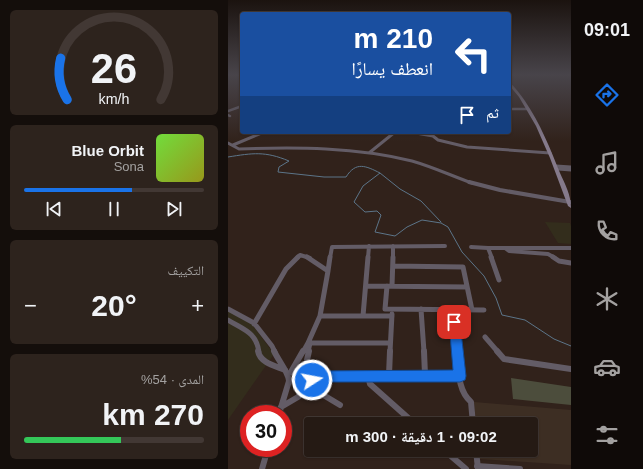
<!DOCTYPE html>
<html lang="ar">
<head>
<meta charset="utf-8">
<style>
	body { margin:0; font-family:Helvetica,"Noto Naskh Arabic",sans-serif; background:#2d231d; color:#f1f3f6; direction:rtl; height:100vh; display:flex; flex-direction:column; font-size:15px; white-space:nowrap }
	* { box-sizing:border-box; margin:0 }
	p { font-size:13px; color:#a3a1a0 }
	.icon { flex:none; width:22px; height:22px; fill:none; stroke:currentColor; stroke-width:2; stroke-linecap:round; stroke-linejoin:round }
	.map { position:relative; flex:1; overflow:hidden; direction:ltr }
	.panel { display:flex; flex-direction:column; gap:10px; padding:10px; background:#140e0b; width:228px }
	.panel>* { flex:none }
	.top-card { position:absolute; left:12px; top:12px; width:271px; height:122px; border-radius:4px; box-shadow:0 1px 3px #0004,0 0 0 1px #423834; direction:rtl; background:#1a4fa0; color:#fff; overflow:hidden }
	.speed { position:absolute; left:12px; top:405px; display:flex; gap:8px; font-size:20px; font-weight:700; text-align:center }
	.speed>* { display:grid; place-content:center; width:52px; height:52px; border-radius:50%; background:#251a14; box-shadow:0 1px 3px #0004,0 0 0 1px #423834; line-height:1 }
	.speed .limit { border:6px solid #d22; background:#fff; color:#111 }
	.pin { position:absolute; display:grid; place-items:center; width:34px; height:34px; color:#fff; margin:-17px; border-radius:8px; box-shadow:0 2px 6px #0006 }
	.me { position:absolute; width:44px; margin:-22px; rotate:79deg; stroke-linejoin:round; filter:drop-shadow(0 0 3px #0008) }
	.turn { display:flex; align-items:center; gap:14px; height:84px; padding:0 12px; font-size:18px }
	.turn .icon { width:52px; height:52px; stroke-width:2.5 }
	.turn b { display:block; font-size:28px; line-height:34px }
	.then { display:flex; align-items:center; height:38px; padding:0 12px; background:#0003; gap:8px; font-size:15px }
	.big { font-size:30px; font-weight:700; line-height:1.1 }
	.panel .tile { flex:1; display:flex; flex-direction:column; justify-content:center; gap:6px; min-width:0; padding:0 14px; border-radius:6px; background:#2d231d }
	.panel .dial { align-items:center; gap:0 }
	.dial svg { height:104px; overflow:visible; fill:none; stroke:#423834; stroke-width:7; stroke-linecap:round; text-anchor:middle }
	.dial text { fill:#f1f3f6; stroke:none }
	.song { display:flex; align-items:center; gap:12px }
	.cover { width:48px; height:48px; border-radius:6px; background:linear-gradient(135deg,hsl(100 70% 55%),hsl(60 70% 35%)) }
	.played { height:4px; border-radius:2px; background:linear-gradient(90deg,#1a73e8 60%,#423834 60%) }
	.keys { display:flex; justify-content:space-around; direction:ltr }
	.heat { display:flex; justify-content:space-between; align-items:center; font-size:22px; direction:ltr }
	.charge { height:6px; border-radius:3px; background:linear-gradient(90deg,#34c759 54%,#423834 0) }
	.trip { position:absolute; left:76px; top:417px; width:234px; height:40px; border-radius:4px; background:#251a14; box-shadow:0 1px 3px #0004,0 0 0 1px #423834; font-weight:700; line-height:40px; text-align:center; direction:rtl }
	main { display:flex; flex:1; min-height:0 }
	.dock { display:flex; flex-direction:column; width:72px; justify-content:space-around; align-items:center; background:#0f0a08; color:#a3a1a0 }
	.dock .icon { width:28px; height:28px }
	.dock .current { color:#1a73e8 }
	.dock b { font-size:18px; color:#f1f3f6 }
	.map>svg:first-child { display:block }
	.industrial { fill:#332d1c }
	.education { fill:#3d2e23 }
	.green { fill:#4c4d3c }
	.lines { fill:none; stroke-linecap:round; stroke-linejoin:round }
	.stream { stroke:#5c7589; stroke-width:1 }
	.street-far4 { stroke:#635c66; stroke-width:2.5 }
	.street-far3 { stroke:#635c66; stroke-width:3 }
	.street-far2 { stroke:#635c66; stroke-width:4 }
	.street-far1 { stroke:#635c66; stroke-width:5 }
	.street { stroke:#635c66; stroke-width:6 }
	.secondary { fill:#857a8b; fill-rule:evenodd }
	.route { fill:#1a73e8; stroke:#114b97 }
</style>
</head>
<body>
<main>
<nav class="dock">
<b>09:01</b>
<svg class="icon current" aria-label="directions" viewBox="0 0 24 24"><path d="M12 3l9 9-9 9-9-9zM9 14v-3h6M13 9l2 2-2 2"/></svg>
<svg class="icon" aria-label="music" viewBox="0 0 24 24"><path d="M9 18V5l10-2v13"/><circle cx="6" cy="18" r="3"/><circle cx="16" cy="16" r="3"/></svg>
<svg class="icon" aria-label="phone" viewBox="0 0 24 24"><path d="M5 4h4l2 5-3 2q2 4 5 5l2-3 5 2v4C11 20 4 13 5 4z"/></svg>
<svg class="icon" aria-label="climate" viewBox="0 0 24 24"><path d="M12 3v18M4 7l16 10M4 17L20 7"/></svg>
<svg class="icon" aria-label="car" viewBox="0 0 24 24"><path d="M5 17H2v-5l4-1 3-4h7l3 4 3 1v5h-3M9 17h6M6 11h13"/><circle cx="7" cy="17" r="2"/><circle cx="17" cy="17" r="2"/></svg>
<svg class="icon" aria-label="filters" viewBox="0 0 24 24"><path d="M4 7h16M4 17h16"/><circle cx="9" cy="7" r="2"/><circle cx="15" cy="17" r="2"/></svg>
</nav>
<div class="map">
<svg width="343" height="469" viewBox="0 0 343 469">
	<rect width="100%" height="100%" fill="#31221b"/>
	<path class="industrial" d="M 317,222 L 342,223 L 343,226 L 343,244 L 330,243 Z
		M 0,310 L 18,320 L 25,326 L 46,354 L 0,420 Z"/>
	<path class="education" d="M 246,402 L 343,410 L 343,465 L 252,459 L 251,450 L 303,450 L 303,424 L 248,424 Z"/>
	<path class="green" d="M 283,378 L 343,387 L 343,405 L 285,399 Z"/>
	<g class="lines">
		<path class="stream" d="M 0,157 C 25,153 37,151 61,161 L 51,167 L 50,172 L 96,177 L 118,177 C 128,161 138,166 152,173 L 135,186 L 126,202 L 137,212 L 149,211 L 153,215 L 147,232 L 167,236 L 179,227 L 194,220 L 213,223 L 220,227 L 234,252 L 256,276 L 268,298 L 274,315 L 297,320 L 326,339 L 343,346
			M 152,173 L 172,189 L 193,201 L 213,222"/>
		<path class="street-far4" d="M 281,109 L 300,109
			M 0,111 L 14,106
			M 0,115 L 2,116"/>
		<path class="street-far3" d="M 182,132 L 205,136 L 210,140 L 239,147 L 322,153
			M 0,143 L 11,149 C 68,147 128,147 184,161 C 205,167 224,176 244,183
			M 5,145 L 36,132
			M 141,153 L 167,132
			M 328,166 L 343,167
			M 330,169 L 343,170"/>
		<path class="street-far2" d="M 241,182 L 272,190 L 342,202
			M 243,247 L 260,248
			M 277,248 L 281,251 L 320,254 L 327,258
			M 69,258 L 72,255 L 82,258
			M 102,258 L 104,247 L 217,246
			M 140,258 L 141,246
			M 165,258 L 165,246
			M 264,258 L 260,248 L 343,248"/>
		<path class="street-far1" d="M 79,257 L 100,271 L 92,316
			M 263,257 L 271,280
			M 325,257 L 331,261 L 343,263
			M 165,266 L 235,267 L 244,310
			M 100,271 L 102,257
			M 138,286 L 239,287
			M 159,286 L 157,309 L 256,310
			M 164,286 L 165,257
			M 0,309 L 26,323 L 44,346 L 47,352
			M 193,309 L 196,352
			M 225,309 L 229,352
			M 135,316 L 140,257
			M 0,320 C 16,330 28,332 31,352
			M 26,324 L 58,269 L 70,257
			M 257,337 L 270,352
			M 162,343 L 80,343 L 92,316 L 164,316
			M 75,352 L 80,343
			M 80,352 L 82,343
			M 162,352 L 164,314"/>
		<path class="street" d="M 30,351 C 32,363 48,366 57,370
			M 46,351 C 50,360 61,373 61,381 L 51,414
			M 81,351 L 79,360 L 87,378
			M 196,351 L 197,375
			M 229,351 C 231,369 229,390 243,402 L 245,424
			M 269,351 L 276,359 L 343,369
			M 64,371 L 92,393 L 112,405
			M 63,372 L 75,351
			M 161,375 L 162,351
			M 140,376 L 142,384 L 187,424
			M 53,407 L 70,397 L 89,376 L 232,376
			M 216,450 L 238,469
			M 248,450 L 250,469
			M 249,466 L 292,469
			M 34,469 L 40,448"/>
		<path class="secondary" d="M 281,82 C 287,87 292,94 297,101 C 312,123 322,148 332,173 C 337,184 343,195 343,208 L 340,206 L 322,158 L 308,126 L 291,97 L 281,85 Z"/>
	</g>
	<linearGradient id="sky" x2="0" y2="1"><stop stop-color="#1b130f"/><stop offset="0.53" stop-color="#48444a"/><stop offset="1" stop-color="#48444a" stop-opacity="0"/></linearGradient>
	<rect width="343" height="141" fill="url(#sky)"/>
	<path class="route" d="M 226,317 L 230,319 L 232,322 L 238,376 L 237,380 L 232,382 L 91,382 L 84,386 L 80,384 L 78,380 L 80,376 L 89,371 L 225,370 L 221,322 L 222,319 Z"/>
</svg>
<div class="speed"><div class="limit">30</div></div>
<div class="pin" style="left:226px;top:322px;background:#d93025"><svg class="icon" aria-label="arrive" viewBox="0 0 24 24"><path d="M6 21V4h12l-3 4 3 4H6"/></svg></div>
<svg class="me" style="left:84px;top:380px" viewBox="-20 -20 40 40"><circle r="17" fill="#1a73e8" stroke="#fff" stroke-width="3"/><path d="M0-11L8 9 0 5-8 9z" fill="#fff"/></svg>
<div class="trip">09:02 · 1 دقيقة · 300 m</div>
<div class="top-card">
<div class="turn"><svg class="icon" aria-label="left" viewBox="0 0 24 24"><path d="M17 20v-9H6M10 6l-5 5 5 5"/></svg><div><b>210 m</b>انعطف يسارًا</div></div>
<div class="then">ثم<svg class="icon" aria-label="arrive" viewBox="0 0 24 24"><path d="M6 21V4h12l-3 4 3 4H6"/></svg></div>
</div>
</div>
<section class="panel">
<div class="tile dial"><svg viewBox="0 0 100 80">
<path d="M14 69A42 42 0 1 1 86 69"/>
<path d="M14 69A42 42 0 0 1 9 37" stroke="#1a73e8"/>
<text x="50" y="56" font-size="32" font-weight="700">26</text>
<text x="50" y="72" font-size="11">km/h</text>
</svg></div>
<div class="tile">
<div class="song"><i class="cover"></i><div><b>Blue Orbit</b><p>Sona</p></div></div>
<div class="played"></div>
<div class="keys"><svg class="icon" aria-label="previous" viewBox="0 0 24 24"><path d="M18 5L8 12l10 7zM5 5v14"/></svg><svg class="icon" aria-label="pause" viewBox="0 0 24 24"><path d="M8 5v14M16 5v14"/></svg><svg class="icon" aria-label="next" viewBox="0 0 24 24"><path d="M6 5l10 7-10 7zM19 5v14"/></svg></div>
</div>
<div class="tile"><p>التكييف</p>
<div class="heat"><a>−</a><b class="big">20°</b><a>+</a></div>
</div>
<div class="tile"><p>المدى · 54%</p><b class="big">270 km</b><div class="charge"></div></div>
</section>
</main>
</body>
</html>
